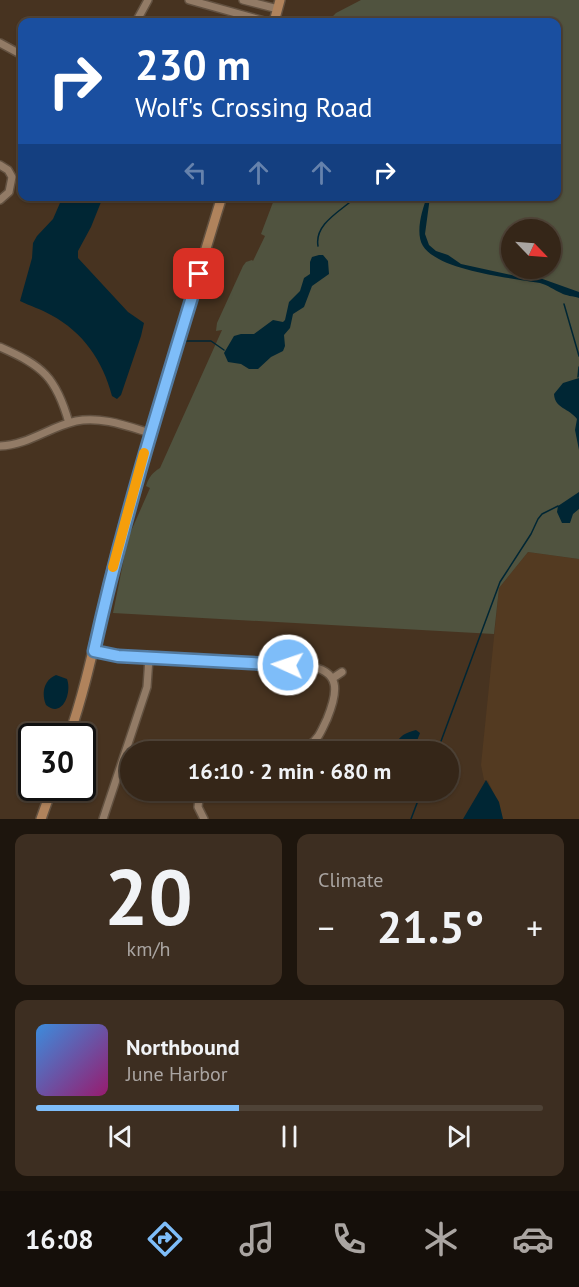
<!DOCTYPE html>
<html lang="en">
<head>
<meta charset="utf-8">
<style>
	body { margin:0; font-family:"PT Sans",sans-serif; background:#3d2e21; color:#f1f3f6; height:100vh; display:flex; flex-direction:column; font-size:22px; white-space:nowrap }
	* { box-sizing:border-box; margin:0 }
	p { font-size:20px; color:#aaa5a2 }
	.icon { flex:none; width:33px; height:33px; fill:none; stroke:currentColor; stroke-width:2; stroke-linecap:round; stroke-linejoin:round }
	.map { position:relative; height:819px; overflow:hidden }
	.panel { display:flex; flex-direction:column; gap:15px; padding:15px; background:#1d150d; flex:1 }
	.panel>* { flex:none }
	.banner { position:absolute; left:18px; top:18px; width:543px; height:183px; border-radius:12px; box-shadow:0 2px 4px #0004,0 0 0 2px #4f4337; background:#1a4fa0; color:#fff; overflow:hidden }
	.needle { width:39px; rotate:115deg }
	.fabs { position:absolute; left:501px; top:219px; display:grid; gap:12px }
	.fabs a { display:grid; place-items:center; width:60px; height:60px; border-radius:50%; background:#352618; box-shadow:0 2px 4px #0004,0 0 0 2px #4f4337; font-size:30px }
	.speed { position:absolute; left:18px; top:723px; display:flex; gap:12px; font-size:30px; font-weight:700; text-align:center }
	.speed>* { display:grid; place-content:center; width:78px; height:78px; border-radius:50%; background:#352618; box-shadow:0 2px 4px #0004,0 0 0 2px #4f4337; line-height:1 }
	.speed .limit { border:3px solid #111; border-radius:9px; background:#fff; color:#111 }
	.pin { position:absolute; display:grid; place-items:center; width:51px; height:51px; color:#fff; margin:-26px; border-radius:12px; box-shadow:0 3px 9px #0006 }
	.me { position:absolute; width:66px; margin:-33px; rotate:273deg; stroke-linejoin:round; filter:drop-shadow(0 0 4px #0008) }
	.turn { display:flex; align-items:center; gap:21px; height:126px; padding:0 18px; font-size:27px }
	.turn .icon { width:78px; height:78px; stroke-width:2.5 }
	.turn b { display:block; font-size:42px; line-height:51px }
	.lanes { display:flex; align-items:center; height:57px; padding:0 18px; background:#0003; justify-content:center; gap:30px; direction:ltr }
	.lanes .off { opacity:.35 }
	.big { font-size:45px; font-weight:700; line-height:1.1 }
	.panel .tile { flex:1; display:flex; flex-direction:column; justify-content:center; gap:9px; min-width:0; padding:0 21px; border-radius:12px; background:#3d2e21 }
	.panel .dial { align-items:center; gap:0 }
	.dial b { font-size:78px; line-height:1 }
	.song { display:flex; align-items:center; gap:18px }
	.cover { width:72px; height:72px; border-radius:9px; background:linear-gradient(135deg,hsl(210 70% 55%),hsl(320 70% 35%)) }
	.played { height:6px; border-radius:3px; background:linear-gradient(90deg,#7ebdf9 40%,#4f4337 40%) }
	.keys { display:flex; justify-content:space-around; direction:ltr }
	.heat { display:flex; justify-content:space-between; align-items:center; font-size:33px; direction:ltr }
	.panel .tiles { flex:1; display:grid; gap:15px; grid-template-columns:1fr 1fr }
	.tile:last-child { grid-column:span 2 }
	.trip { position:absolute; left:120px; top:741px; width:339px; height:60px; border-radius:30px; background:#352618; box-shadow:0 2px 4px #0004,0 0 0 2px #4f4337; font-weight:700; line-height:60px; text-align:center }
	.dock { display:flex; height:96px; justify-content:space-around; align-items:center; background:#150f0a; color:#aaa5a2 }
	.dock .icon { width:42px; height:42px }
	.dock .selected { color:#7ebdf9 }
	.dock b { font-size:27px; color:#f1f3f6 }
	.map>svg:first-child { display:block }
	.built { fill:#533a21 }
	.green { fill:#50533f; fill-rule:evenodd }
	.water { fill:#002634 }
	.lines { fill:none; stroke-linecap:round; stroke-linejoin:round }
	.stream { stroke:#002634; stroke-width:1.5 }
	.minor-casing { stroke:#625140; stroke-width:10 }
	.secondary-casing { stroke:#625140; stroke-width:12 }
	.minor { stroke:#927b66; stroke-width:7 }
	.secondary { stroke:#b0835c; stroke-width:9 }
	.route-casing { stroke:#527ba2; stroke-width:15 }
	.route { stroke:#7ebdf9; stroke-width:10 }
	.slow { stroke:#f59e0b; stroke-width:10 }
</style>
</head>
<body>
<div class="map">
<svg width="579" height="819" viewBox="0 0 579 819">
	<rect width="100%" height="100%" fill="#473320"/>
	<path class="built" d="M 528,552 L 579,559 L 579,819 L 503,819 L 495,796 L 488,781 L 484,780 L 481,765 L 499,588 Z"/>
	<path class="green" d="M 361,0 L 579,0 L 579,559 L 528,552 L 499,588 L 494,634 L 113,613 L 128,538 L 150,488 L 146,486 C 149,477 152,473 160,468 L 222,330 L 216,331 L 217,323 L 243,266 L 246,262 L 252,260 L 253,261 L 265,236 L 261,234 L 275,197 L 556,196 L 556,22 L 327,22 L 336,13 ZM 512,230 L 550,230 L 550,268 L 512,268 Z"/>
	<path class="water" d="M 63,196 L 103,197 L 91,227 L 78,251 L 78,258 L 128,312 L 144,323 L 141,336 L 121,395 L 117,399 L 112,396 C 103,361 83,332 51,315 C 41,309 30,306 20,301 L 32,258 L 33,243 L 37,236 L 53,219 Z
		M 427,197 L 430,197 L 425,234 L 429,245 L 436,251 L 448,255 L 461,264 L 516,276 L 537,277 L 579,292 L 579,298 C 573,296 566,296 561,293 C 554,290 548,285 540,283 C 512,278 439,271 423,246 C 415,233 422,210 427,197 Z
		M 319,255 L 323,255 L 328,261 L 329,274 L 312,286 L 304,307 L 293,314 L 290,328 L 284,335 L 285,346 L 283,351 L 271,357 L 258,369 L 249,369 L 241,364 L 228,362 L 224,353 L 234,336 L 241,334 L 254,334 L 273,320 L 283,322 L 285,320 L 289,302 L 300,291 L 304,278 L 310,274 L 310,262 L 312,257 Z
		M 579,378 L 579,450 L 575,430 L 577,419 C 569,408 555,409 554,394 L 563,383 Z
		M 579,492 L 579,509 L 573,514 L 570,523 L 562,523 L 557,512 L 558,506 Z
		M 56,675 L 67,679 C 72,692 63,719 46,705 C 41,693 44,680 56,675 Z
		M 416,730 L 420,733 L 413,751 L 387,751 C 401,741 396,735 416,730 Z
		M 486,780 L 499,802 L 503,819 L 463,819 Z"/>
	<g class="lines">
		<path class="stream" d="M 318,246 C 314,223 343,210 357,196
			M 564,304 L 579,356
			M 184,341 L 211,341 L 224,350
			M 578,377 L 579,367
			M 437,752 L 500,582 L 531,534 L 538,519 L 542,514 L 558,506
			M 411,819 L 422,790"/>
		<defs>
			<path id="minor" d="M 189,0 L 268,22
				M 243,0 L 278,9
				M 136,22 L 148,0
				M 0,43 L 22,55
				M 0,165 L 8,170 L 12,177 L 9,192 L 0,200
				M 0,347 C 43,366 56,377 69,423
				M 0,446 C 28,445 49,427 76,421 C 101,416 127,426 150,433
				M 94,651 L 118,656 L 306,666 C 342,670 338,692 327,719 C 322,729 319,739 309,745 C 285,760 242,735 219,752
				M 333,678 L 342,672
				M 200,790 L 198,807 L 204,819
				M 103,819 L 147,687 L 149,658"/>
			<path id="secondary" d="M 274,22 L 280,0
				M 69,736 C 90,676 100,613 117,551 C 150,432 186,314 222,196
				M 41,819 L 52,788"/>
		</defs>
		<use href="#minor" class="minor-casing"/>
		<use href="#secondary" class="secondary-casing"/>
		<use href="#minor" class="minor"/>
		<use href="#secondary" class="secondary"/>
	</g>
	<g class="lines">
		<defs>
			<path id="route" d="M 199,274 C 161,399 122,523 94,651 L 118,656 L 288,665"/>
		</defs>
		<use href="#route" class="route-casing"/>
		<use href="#route" class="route"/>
		<path class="slow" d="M 113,567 L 144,453"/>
	</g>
</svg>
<div class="fabs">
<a><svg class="needle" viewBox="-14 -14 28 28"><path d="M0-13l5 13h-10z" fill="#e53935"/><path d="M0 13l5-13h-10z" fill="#aaa5a2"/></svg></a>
</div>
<div class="speed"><div class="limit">30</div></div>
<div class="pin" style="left:199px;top:274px;background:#d93025"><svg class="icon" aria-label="arrive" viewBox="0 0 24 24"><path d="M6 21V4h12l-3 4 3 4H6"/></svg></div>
<svg class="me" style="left:288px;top:665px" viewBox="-20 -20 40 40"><circle r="17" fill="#7ebdf9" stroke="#fff" stroke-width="3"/><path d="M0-11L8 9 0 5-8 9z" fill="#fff"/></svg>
<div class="trip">16:10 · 2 min · 680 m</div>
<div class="banner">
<div class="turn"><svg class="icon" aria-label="right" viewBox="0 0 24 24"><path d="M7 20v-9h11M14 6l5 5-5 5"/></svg><div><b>230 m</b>Wolf's Crossing Road</div></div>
<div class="lanes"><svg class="icon off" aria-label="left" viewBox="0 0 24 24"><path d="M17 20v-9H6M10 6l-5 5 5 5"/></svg><svg class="icon off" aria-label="ahead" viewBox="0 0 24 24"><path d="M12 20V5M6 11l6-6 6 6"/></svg><svg class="icon off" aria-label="ahead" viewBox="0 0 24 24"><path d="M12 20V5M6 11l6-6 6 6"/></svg><svg class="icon" aria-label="right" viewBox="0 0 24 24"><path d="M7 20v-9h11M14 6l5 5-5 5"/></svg></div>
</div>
</div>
<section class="panel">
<div class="tiles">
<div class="tile dial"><b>20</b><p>km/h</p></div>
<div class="tile"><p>Climate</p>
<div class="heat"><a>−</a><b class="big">21.5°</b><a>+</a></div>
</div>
<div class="tile">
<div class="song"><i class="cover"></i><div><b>Northbound</b><p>June Harbor</p></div></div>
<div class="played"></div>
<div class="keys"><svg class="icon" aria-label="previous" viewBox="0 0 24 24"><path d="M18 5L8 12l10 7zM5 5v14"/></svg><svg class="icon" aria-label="pause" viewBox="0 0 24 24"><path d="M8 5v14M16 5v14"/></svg><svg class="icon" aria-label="next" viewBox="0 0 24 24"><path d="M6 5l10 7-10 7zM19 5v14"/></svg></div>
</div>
</div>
</section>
<nav class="dock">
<b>16:08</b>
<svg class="icon selected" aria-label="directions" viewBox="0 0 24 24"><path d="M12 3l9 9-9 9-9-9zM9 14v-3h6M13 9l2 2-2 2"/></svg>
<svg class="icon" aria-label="music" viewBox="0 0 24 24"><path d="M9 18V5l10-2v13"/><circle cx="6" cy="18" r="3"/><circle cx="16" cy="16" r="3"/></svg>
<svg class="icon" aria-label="phone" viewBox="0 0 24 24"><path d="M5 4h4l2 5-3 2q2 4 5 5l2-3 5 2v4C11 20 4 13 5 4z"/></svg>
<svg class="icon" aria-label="climate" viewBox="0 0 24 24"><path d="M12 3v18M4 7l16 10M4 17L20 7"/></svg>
<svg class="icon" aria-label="car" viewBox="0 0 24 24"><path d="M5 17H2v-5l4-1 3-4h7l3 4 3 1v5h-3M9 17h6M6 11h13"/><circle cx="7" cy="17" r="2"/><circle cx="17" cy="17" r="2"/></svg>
</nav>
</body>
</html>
